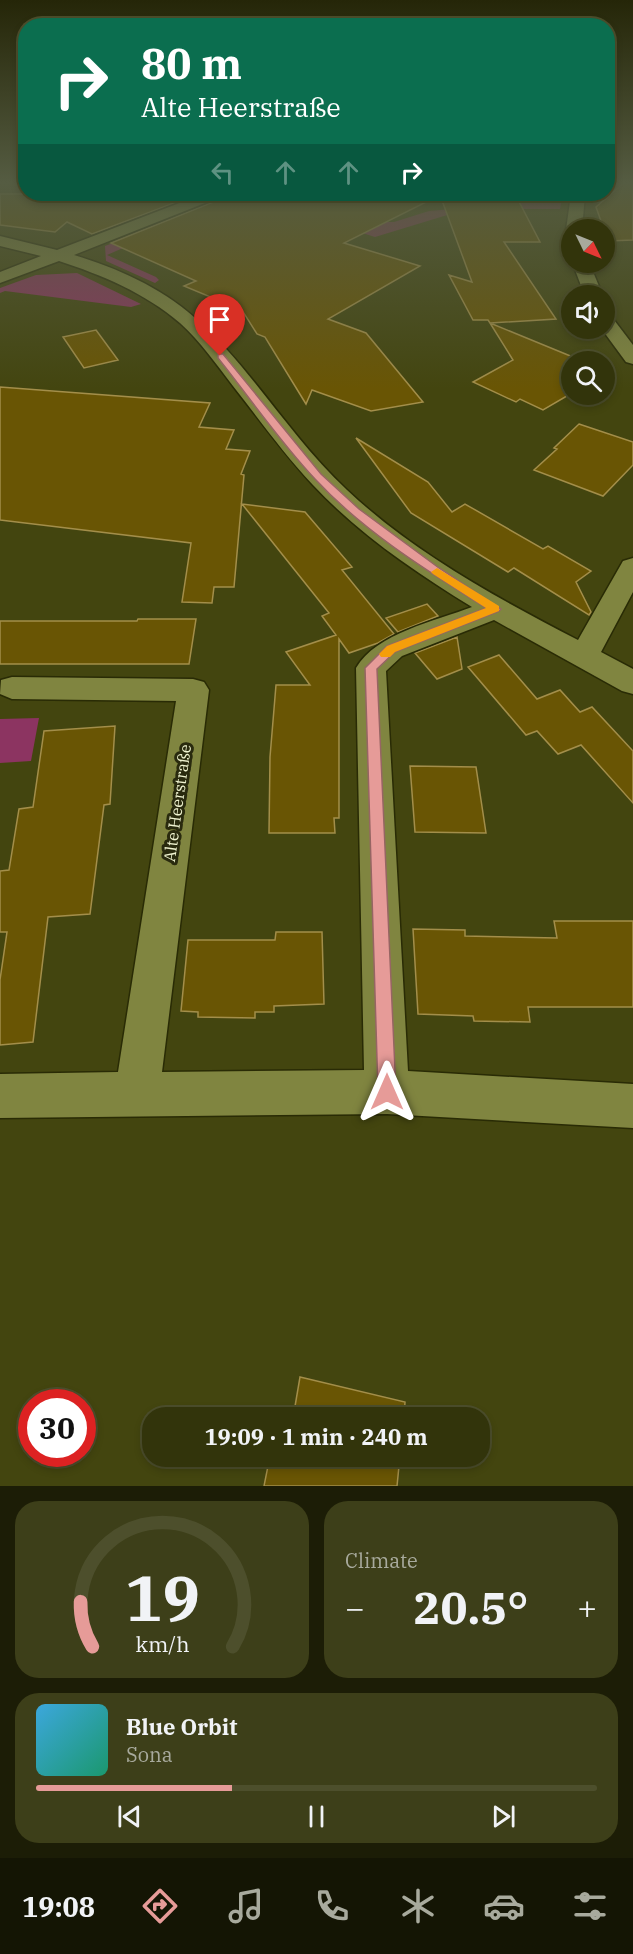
<!DOCTYPE html>
<html lang="en">
<head>
<meta charset="utf-8">
<style>
	body { margin:0; font-family:"IBM Plex Serif",serif; background:#3d3f19; color:#f1f3f6; height:100vh; display:flex; flex-direction:column; font-size:22px; white-space:nowrap }
	* { box-sizing:border-box; margin:0 }
	p { font-size:20px; color:#a8aa9d }
	.icon { flex:none; width:33px; height:33px; fill:none; stroke:currentColor; stroke-width:2; stroke-linecap:round; stroke-linejoin:round }
	.map { position:relative; height:1486px; overflow:hidden }
	.sheet { display:flex; flex-direction:column; gap:15px; padding:15px; background:#1c1d06; flex:1 }
	.sheet>* { flex:none }
	.banner { position:absolute; left:18px; top:18px; width:597px; height:183px; border-radius:24px; box-shadow:0 3px 9px #0003,0 0 0 2px #4d4f2c; background:#0b6e4f; color:#fff; overflow:hidden }
	.needle { width:39px; rotate:133deg }
	.fabs { position:absolute; left:561px; top:219px; display:grid; gap:12px }
	.fabs a { display:grid; place-items:center; width:54px; height:54px; border-radius:50%; background:#32340b; box-shadow:0 3px 9px #0003,0 0 0 2px #4d4f2c; font-size:30px }
	.speed { position:absolute; left:18px; top:1389px; display:flex; gap:12px; font-size:30px; font-weight:700; text-align:center }
	.speed>* { display:grid; place-content:center; width:78px; height:78px; border-radius:50%; background:#32340b; box-shadow:0 3px 9px #0003,0 0 0 2px #4d4f2c; line-height:1 }
	.speed .limit { border:9px solid #d22; background:#fff; color:#111 }
	.pin { position:absolute; display:grid; place-items:center; width:51px; height:51px; color:#fff; margin:-62px -26px; border-radius:50% 50% 50% 0; rotate:-45deg; box-shadow:0 0 6px #0007 }
	.pin .icon { rotate:45deg }
	.me { position:absolute; width:66px; margin:-33px; rotate:0deg; stroke-linejoin:round; filter:drop-shadow(0 0 4px #0008) }
	.turn { display:flex; align-items:center; gap:21px; height:126px; padding:0 24px; font-size:27px }
	.turn .icon { width:78px; height:78px; stroke-width:2.5 }
	.turn b { display:block; font-size:42px; line-height:51px }
	.lanes { display:flex; align-items:center; height:57px; padding:0 24px; background:#0003; justify-content:center; gap:30px; direction:ltr }
	.lanes .off { opacity:.35 }
	.big { font-size:45px; font-weight:700; line-height:1.1 }
	.sheet .widget { flex:1; display:flex; flex-direction:column; justify-content:center; gap:9px; min-width:0; padding:0 21px; border-radius:24px; background:#3d3f19 }
	.sheet .dial { align-items:center; gap:0 }
	.dial svg { height:156px; overflow:visible; fill:none; stroke:#4d4f2c; stroke-width:7; stroke-linecap:round; text-anchor:middle }
	.dial text { fill:#f1f3f6; stroke:none }
	.song { display:flex; align-items:center; gap:18px }
	.cover { width:72px; height:72px; border-radius:9px; background:linear-gradient(135deg,hsl(200 70% 55%),hsl(160 70% 35%)) }
	.played { height:6px; border-radius:3px; background:linear-gradient(90deg,#e69b98 35%,#4d4f2c 35%) }
	.keys { display:flex; justify-content:space-around; direction:ltr }
	.heat { display:flex; justify-content:space-between; align-items:center; font-size:33px; direction:ltr }
	.sheet .tiles { flex:1; display:grid; gap:15px; grid-template-columns:1fr 1fr }
	.widget:last-child { grid-column:span 2 }
	.trip { position:absolute; left:142px; top:1407px; width:348px; height:60px; border-radius:24px; background:#32340b; box-shadow:0 3px 9px #0003,0 0 0 2px #4d4f2c; font-weight:700; line-height:60px; text-align:center }
	.tabs { display:flex; height:96px; justify-content:space-around; align-items:center; background:#141504; color:#a8aa9d }
	.tabs .icon { width:42px; height:42px }
	.tabs .selected { color:#e69b98 }
	.tabs b { font-size:27px; color:#f1f3f6 }
	.map>svg:first-child { display:block }
	.green { fill:#8c3461 }
	.building { fill:#695504; stroke:#a38e4a; stroke-width:1.5 }
	.lines { fill:none; stroke-linecap:round; stroke-linejoin:round }
	.minor-casing { stroke:#292b05; stroke-width:3 }
	.minor { fill:#808540; fill-rule:evenodd }
	.route { fill:#e69b98; stroke:#966563; stroke-width:1.5 }
	.slow { fill:#f59e0b }
	.labels { text-anchor:middle; stroke-width:6; stroke-linejoin:round; paint-order:stroke }
	.street-label { font-size:16px; fill:#f0f4d1; stroke:#292a0e }
</style>
</head>
<body>
<div class="map">
<svg width="633" height="1486" viewBox="0 0 633 1486">
	<rect width="100%" height="100%" fill="#43450f"/>
	<path class="green" d="M 241,194 L 309,211 L 384,222 L 394,222 L 429,211 L 522,203 L 546,194 L 563,194 L 560,209 L 467,209 L 375,237 Z
		M 137,234 L 123,248 L 107,255 L 156,277 L 159,280 L 155,283 L 106,261 L 105,246 Z
		M 77,273 L 141,304 L 131,307 L 5,291 L 0,293 L 0,288 L 36,275 Z
		M 39,718 L 31,761 L 0,763 L 0,719 Z"/>
	<path class="building" d="M 626,181 L 633,181 L 633,240 L 608,241 L 596,207 Z
		M 0,194 L 198,194 L 92,234 L 67,222 L 55,232 L 0,225 Z
		M 224,194 L 515,194 L 540,242 L 504,242 L 556,319 L 490,323 L 488,320 L 473,320 L 449,275 L 472,282 L 440,195 L 344,243 L 420,266 L 328,319 L 366,333 L 423,402 L 371,411 L 312,390 L 306,404 L 265,337 L 257,334 L 242,310 L 184,286 L 196,281 L 111,243 L 221,199 Z
		M 490,323 L 585,362 L 572,362 L 572,393 L 543,410 L 520,399 L 516,402 L 473,382 L 513,360 Z
		M 96,330 L 118,360 L 84,368 L 63,337 Z
		M 0,387 L 210,403 L 199,427 L 234,430 L 226,449 L 250,451 L 241,474 L 244,475 L 234,587 L 214,587 L 212,603 L 182,602 L 191,543 L 0,520 Z
		M 579,424 L 633,442 L 633,465 L 603,496 L 534,470 L 557,449 L 554,448 Z
		M 356,438 L 428,482 L 452,512 L 465,504 L 543,549 L 548,546 L 591,571 L 576,582 L 591,612 L 589,615 L 514,568 L 508,572 L 411,513 Z
		M 242,504 L 305,512 L 352,567 L 342,570 L 394,634 L 378,643 L 349,653 L 339,639 L 339,818 L 334,818 L 335,833 L 269,833 L 270,757 L 276,685 L 310,685 L 286,652 L 336,635 L 322,616 L 329,613 Z
		M 427,604 L 438,616 L 398,632 L 386,618 Z
		M 138,619 L 196,619 L 189,664 L 0,664 L 0,621 L 137,621 Z
		M 457,637 L 462,669 L 437,679 L 415,653 Z
		M 499,655 L 537,699 L 560,690 L 580,712 L 592,707 L 633,751 L 633,803 L 581,745 L 558,754 L 537,731 L 526,735 L 468,667 Z
		M 115,726 L 110,804 L 104,805 L 90,914 L 48,917 L 33,1042 L 0,1045 L 0,980 L 7,932 L 0,932 L 0,871 L 9,870 L 19,809 L 33,807 L 44,731 Z
		M 410,766 L 476,767 L 486,833 L 415,832 Z
		M 554,921 L 633,921 L 633,1007 L 528,1007 L 530,1022 L 474,1021 L 473,1016 L 418,1014 L 413,929 L 465,930 L 465,936 L 557,938 Z
		M 276,932 L 322,932 L 324,1004 L 274,1006 L 274,1012 L 255,1012 L 255,1018 L 198,1017 L 198,1012 L 181,1011 L 188,940 L 275,940 Z
		M 300,1377 L 405,1402 L 404,1418 L 293,1418 Z
		M 270,1456 L 400,1456 L 397,1486 L 264,1486 Z"/>
	<g class="lines">
		<defs>
			<path id="minor" d="M 203,194 L 222,194 L 220,197 L 74,255 C 117,268 160,287 194,317 C 251,367 290,437 347,490 C 414,553 497,598 578,640 L 623,561 L 633,558 L 633,592 L 601,652 L 633,669 L 633,694 L 622,691 L 494,620 L 402,656 L 386,671 L 408,1071 L 633,1084 L 633,1128 L 387,1114 L 0,1118 L 0,1074 L 118,1072 L 176,701 L 12,699 L 0,694 L 1,680 L 12,677 L 193,679 L 204,682 L 209,690 L 162,1072 L 364,1070 L 356,668 C 376,633 436,621 472,607 C 415,572 359,534 313,485 C 284,454 259,419 233,386 C 216,364 201,342 180,323 C 145,293 102,275 59,261 L 0,283 L 0,272 L 41,256 L 0,246 L 0,236 L 57,250 Z
				M 571,194 L 585,194 L 582,230 L 572,230 L 572,234 L 566,230 Z
				M 572,262 L 589,262 L 603,296 L 585,296 Z
				M 604,314 L 611,316 L 633,345 L 633,364 L 626,362 L 601,328 L 604,328 Z"/>
		</defs>
		<use href="#minor" class="minor-casing"/>
		<use href="#minor" class="minor"/>
	</g>
	<linearGradient id="sky" x2="0" y2="1"><stop stop-color="#252608"/><stop offset="0.47" stop-color="#555c42"/><stop offset="1" stop-color="#555c42" stop-opacity="0"/></linearGradient>
	<rect width="633" height="389" fill="url(#sky)"/>
	<path class="route" d="M 218,354 L 223,354 L 321,474 L 359,509 L 439,568 L 501,609 L 499,611 L 395,652 L 377,669 L 396,1092 L 394,1099 L 387,1101 L 381,1099 L 378,1092 L 365,668 L 387,646 L 486,608 C 426,570 363,531 315,479 C 280,442 250,398 218,358 Z"/>
	<path class="slow" d="M 437,568 L 499,606 L 499,611 L 395,652 L 390,657 L 381,657 L 379,654 L 387,646 L 486,608 L 433,574 L 431,572 Z"/>
	<g class="labels">
		<g class="street-label">
			<text transform="translate(177 803) rotate(-82)" y="6">Alte Heerstraße</text>
		</g>
	</g>
</svg>
<div class="fabs">
<a><svg class="needle" viewBox="-14 -14 28 28"><path d="M0-13l5 13h-10z" fill="#e53935"/><path d="M0 13l5-13h-10z" fill="#a8aa9d"/></svg></a>
<a><svg class="icon" aria-label="sound" viewBox="0 0 24 24"><path d="M4 9h4l5-4v14l-5-4H4zM17 9q2 3 0 6"/></svg></a>
<a><svg class="icon" aria-label="search" viewBox="0 0 24 24"><circle cx="10" cy="10" r="6"/><path d="M15 15l6 6"/></svg></a>
</div>
<div class="speed"><div class="limit">30</div></div>
<div class="pin" style="left:220px;top:356px;background:#d93025"><svg class="icon" aria-label="arrive" viewBox="0 0 24 24"><path d="M6 21V4h12l-3 4 3 4H6"/></svg></div>
<svg class="me" style="left:387px;top:1092px" viewBox="-20 -20 40 40"><path d="M0-17L14 15 0 8-14 15z" fill="#e69b98" stroke="#fff" stroke-width="4"/></svg>
<div class="trip">19:09 · 1 min · 240 m</div>
<div class="banner">
<div class="turn"><svg class="icon" aria-label="right" viewBox="0 0 24 24"><path d="M7 20v-9h11M14 6l5 5-5 5"/></svg><div><b>80 m</b>Alte Heerstraße</div></div>
<div class="lanes"><svg class="icon off" aria-label="left" viewBox="0 0 24 24"><path d="M17 20v-9H6M10 6l-5 5 5 5"/></svg><svg class="icon off" aria-label="ahead" viewBox="0 0 24 24"><path d="M12 20V5M6 11l6-6 6 6"/></svg><svg class="icon off" aria-label="ahead" viewBox="0 0 24 24"><path d="M12 20V5M6 11l6-6 6 6"/></svg><svg class="icon" aria-label="right" viewBox="0 0 24 24"><path d="M7 20v-9h11M14 6l5 5-5 5"/></svg></div>
</div>
</div>
<section class="sheet">
<div class="tiles">
<div class="widget dial"><svg viewBox="0 0 100 80">
<path d="M14 69A42 42 0 1 1 86 69"/>
<path d="M14 69A42 42 0 0 1 8 46" stroke="#e69b98"/>
<text x="50" y="56" font-size="32" font-weight="700">19</text>
<text x="50" y="72" font-size="11">km/h</text>
</svg></div>
<div class="widget"><p>Climate</p>
<div class="heat"><a>−</a><b class="big">20.5°</b><a>+</a></div>
</div>
<div class="widget">
<div class="song"><i class="cover"></i><div><b>Blue Orbit</b><p>Sona</p></div></div>
<div class="played"></div>
<div class="keys"><svg class="icon" aria-label="previous" viewBox="0 0 24 24"><path d="M18 5L8 12l10 7zM5 5v14"/></svg><svg class="icon" aria-label="pause" viewBox="0 0 24 24"><path d="M8 5v14M16 5v14"/></svg><svg class="icon" aria-label="next" viewBox="0 0 24 24"><path d="M6 5l10 7-10 7zM19 5v14"/></svg></div>
</div>
</div>
</section>
<nav class="tabs">
<b>19:08</b>
<svg class="icon selected" aria-label="directions" viewBox="0 0 24 24"><path d="M12 3l9 9-9 9-9-9zM9 14v-3h6M13 9l2 2-2 2"/></svg>
<svg class="icon" aria-label="music" viewBox="0 0 24 24"><path d="M9 18V5l10-2v13"/><circle cx="6" cy="18" r="3"/><circle cx="16" cy="16" r="3"/></svg>
<svg class="icon" aria-label="phone" viewBox="0 0 24 24"><path d="M5 4h4l2 5-3 2q2 4 5 5l2-3 5 2v4C11 20 4 13 5 4z"/></svg>
<svg class="icon" aria-label="climate" viewBox="0 0 24 24"><path d="M12 3v18M4 7l16 10M4 17L20 7"/></svg>
<svg class="icon" aria-label="car" viewBox="0 0 24 24"><path d="M5 17H2v-5l4-1 3-4h7l3 4 3 1v5h-3M9 17h6M6 11h13"/><circle cx="7" cy="17" r="2"/><circle cx="17" cy="17" r="2"/></svg>
<svg class="icon" aria-label="filters" viewBox="0 0 24 24"><path d="M4 7h16M4 17h16"/><circle cx="9" cy="7" r="2"/><circle cx="15" cy="17" r="2"/></svg>
</nav>
</body>
</html>
